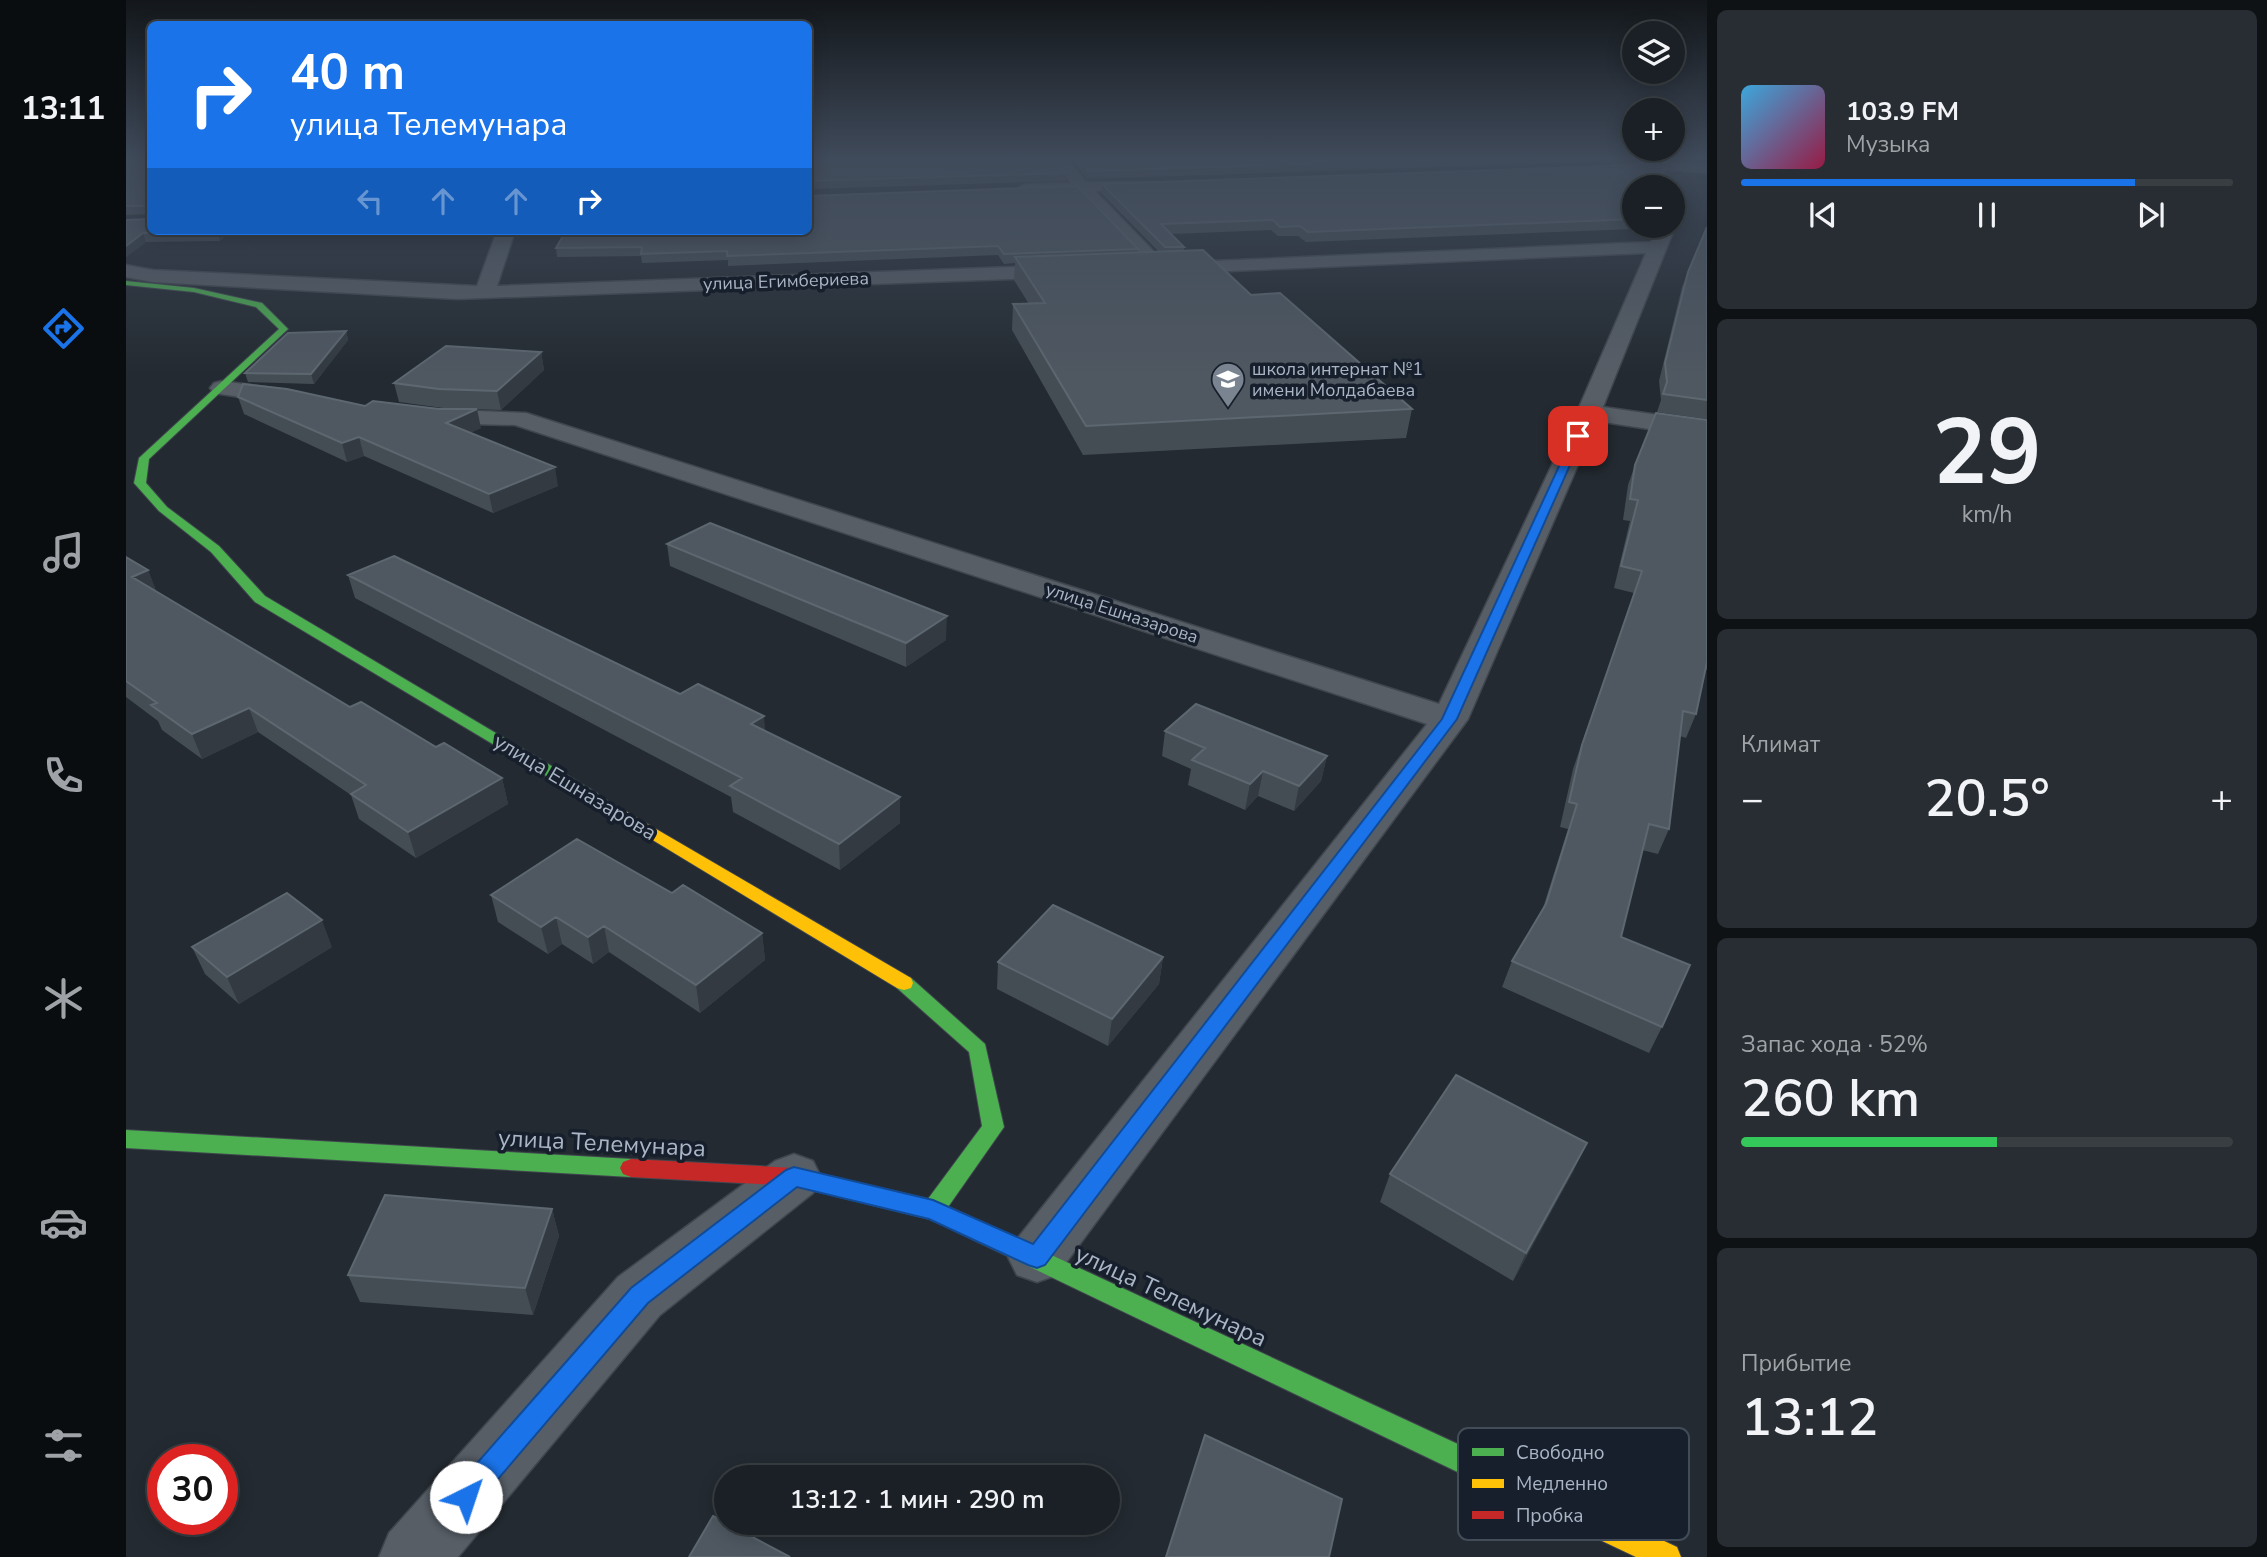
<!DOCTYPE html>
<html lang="ru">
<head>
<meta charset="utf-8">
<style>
	body { margin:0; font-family:"Nunito Sans",sans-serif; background:#272d32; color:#f1f3f6; height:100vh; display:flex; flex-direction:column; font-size:26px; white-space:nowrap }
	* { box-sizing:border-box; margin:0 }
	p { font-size:23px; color:#9fa3a7 }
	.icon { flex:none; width:38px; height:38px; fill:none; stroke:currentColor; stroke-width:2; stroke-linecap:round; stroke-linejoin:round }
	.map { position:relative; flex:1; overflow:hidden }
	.panel { display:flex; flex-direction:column; gap:10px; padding:10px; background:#0e1214; width:560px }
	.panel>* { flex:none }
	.banner { position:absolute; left:21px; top:21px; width:665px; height:214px; border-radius:10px; box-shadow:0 4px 18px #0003,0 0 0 2px #383e42; background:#1a73e8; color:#fff; overflow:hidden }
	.tools { position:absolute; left:1496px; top:21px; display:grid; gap:14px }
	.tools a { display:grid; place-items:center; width:63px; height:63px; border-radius:50%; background:#1a2025; box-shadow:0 4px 18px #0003,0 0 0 2px #383e42; font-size:35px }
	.speed { position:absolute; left:21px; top:1444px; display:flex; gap:14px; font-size:35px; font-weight:700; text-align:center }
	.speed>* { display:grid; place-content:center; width:91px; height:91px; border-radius:50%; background:#1a2025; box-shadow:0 4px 18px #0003,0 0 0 2px #383e42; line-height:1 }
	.speed .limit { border:10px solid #d22; background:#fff; color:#111 }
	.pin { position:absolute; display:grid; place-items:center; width:60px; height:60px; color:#fff; margin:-30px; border-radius:14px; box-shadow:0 4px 10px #0006 }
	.me { position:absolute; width:77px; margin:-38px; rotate:41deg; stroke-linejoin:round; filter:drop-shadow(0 0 5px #0008) }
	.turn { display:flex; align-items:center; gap:24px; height:147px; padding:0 28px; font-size:32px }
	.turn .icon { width:91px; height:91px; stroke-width:2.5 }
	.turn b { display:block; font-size:49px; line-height:60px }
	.lanes { display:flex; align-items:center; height:66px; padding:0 28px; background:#0003; justify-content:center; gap:35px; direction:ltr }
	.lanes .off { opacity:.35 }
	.big { font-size:52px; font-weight:600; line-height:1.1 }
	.panel .widget { flex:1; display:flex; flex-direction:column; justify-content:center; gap:10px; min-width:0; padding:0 24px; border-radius:10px; background:#272d32 }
	.panel .dial { align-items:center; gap:0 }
	.dial b { font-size:91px; line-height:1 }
	.song { display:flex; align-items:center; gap:21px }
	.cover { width:84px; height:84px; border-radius:10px; background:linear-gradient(135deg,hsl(200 70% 55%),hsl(340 70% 35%)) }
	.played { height:7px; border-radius:4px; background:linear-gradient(90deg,#1a73e8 80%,#383e42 80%) }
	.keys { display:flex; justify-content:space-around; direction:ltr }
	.heat { display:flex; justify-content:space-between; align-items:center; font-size:38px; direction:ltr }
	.charge { height:10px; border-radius:5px; background:linear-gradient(90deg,#34c759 52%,#383e42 0) }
	.trip { position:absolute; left:588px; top:1465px; width:406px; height:70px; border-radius:35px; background:#1a2025; box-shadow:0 4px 18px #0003,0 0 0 2px #383e42; font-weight:600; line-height:70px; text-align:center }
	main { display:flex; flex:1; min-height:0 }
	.tab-bar { display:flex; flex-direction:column; width:126px; justify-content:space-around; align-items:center; background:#0a0d0f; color:#9fa3a7 }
	.tab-bar .icon { width:49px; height:49px }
	.tab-bar .active { color:#1a73e8 }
	.tab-bar b { font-size:32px; color:#f1f3f6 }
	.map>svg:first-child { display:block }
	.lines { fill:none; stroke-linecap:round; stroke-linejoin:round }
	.street-casing { stroke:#40464e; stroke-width:3 }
	.fast-casing { stroke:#40464e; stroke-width:2 }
	.slow-casing { stroke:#40464e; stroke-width:2 }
	.jam-casing { stroke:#40464e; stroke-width:2 }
	.street { fill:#575e66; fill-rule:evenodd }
	.fast { fill:#4caf50; fill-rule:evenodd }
	.slow { fill:#ffc107; fill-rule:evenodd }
	.jam { fill:#c62828; fill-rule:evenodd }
	.wall { fill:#454d54 }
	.shaded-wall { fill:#333a41 }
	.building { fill:#4f5861; stroke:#5d6770; stroke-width:2 }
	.route { fill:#1a73e8; stroke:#114b97; stroke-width:2 }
	.labels { text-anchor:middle; stroke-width:7; stroke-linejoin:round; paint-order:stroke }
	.far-street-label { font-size:18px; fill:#a9b5c5; stroke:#161f2b }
	.far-poi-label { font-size:18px; fill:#a9b5c5; stroke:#161f2b; text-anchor:start }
	.street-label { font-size:21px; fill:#a9b5c5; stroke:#161f2b }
	.near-street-label { font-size:24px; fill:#a9b5c5; stroke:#161f2b }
	.key { fill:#161f2b; stroke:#424c59; stroke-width:2 }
	.key-label { font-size:19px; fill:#a9b5c5 }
</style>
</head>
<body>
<main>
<nav class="tab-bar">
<b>13:11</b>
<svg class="icon active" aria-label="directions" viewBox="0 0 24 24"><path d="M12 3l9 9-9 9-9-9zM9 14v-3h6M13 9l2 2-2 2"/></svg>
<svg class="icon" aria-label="music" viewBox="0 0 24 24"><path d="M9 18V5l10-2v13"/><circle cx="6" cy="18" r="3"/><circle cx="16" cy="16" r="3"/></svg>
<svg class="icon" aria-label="phone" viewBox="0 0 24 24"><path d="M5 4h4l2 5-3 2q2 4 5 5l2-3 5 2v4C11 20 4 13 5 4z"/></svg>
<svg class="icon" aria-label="climate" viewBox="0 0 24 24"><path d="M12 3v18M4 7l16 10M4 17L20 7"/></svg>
<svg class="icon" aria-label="car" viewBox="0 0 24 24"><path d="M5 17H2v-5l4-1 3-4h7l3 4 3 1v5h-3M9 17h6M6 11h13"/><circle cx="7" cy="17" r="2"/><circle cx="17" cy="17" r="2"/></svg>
<svg class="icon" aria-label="filters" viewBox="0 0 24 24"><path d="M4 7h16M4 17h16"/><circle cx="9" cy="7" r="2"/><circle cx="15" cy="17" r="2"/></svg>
</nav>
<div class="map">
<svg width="1581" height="1557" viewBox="0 0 1581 1557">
	<rect width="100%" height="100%" fill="#232a31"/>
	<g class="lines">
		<defs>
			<path id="street" d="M 925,157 L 940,157 L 960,182 L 1031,182 L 1034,185 L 1026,190 L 969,191 L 1039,263 L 1525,242 L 1532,226 L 1547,225 L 1549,227 L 1477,407 L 1581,422 L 1581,438 L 1471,421 L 1342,719 L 931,1275 L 911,1282 L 891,1275 L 882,1257 L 891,1239 L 1301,724 L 389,425 L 302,423 L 293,421 L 290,416 L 293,411 L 302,409 L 400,413 L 1313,704 L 1451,412 L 1520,253 L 1034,274 L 1027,272 L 952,192 L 895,192 L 893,189 L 895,186 L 901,184 L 945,183 Z
				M 1547,162 L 1581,165 L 1581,173 L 1547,170 L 1489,172 L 1482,168 L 1489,164 Z
				M 371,231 L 389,231 L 371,286 L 942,265 L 951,271 L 942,277 L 331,299 L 27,282 L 0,277 L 0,265 L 27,270 L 351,286 Z
				M 96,381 L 166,391 L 174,393 L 178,398 L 174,403 L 166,405 L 88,393 L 84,388 L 88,383 Z
				M 668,1154 L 687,1161 L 695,1177 L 687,1193 L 534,1315 L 332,1557 L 253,1557 L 263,1533 L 492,1277 L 649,1161 Z"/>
			<path id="fast" d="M 0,281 L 68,288 L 136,303 L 162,329 L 23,459 L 20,483 L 41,507 L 93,546 L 139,596 L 471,793 L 473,796 L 471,799 L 459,799 L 129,602 L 85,552 L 33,511 L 8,483 L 13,458 L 153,329 L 130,307 L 68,292 L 0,285 Z
				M 778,976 L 785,978 L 859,1044 L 878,1127 L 815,1217 L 807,1220 L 799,1217 L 796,1210 L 799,1203 L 856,1126 L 843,1052 L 771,988 L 769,983 L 771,978 Z
				M 0,1130 L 505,1159 L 513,1162 L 516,1168 L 513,1174 L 505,1177 L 0,1148 Z
				M 835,1213 L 1435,1492 L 1439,1502 L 1435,1512 L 1425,1516 L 1415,1512 L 827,1230 L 824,1223 L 827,1216 Z"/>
			<path id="slow" d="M 465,791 L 785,978 L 787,983 L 785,988 L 778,990 L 771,988 L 459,799 L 457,796 L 459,793 Z
				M 1425,1488 L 1551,1547 L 1555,1557 L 1510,1557 L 1415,1512 L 1411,1502 L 1415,1492 Z"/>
			<path id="jam" d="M 505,1159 L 668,1168 L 807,1200 L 843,1216 L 846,1223 L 843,1230 L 835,1233 L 803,1219 L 668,1186 L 505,1177 L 497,1174 L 494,1168 L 497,1162 Z"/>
		</defs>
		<use href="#street" class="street-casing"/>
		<use href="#fast" class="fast-casing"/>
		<use href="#slow" class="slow-casing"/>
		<use href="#jam" class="jam-casing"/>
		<use href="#street" class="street"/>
		<use href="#fast" class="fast"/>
		<use href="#slow" class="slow"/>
		<use href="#jam" class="jam"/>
	</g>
	<path class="wall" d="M 682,157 L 940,173 L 940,181 L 682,189 Z
		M 944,157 L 1548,157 L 1547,159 L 961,179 Z
		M 23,161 L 24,231 L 337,231 L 98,237 L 94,241 L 20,242 L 0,257 L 0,220 L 23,219 L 23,214 L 0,215 L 0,162 Z
		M 1542,164 L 1539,173 L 1508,187 L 1509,226 L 1507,229 L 1180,242 L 1172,236 L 1152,236 L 1145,230 L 1045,234 L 1058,247 L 1058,251 L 1125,295 L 1286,409 L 1280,438 L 957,455 L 886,330 L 887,304 L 903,304 L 888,280 L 889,263 L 878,264 L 872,255 L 602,266 L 602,260 L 516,263 L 515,256 L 431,257 L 430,248 L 440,231 L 1012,249 L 1012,252 L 1032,251 L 975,193 L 976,184 Z
		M 1581,227 L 1581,419 L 1531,412 L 1535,400 L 1533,381 L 1556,287 L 1562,272 Z
		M 220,331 L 222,340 L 188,384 L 122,382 L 119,373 Z
		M 415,352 L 418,370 L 375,410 L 317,408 L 273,402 L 268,383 Z
		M 112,397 L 239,406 L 355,428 L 344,433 L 432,486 L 367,513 L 238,456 L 221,462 L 118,414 Z
		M 1581,420 L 1581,670 L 1579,670 L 1570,714 L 1560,738 L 1554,736 L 1543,829 L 1532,854 L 1516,850 L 1495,937 L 1536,1027 L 1523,1053 L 1376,987 L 1386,961 L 1416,911 L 1442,829 L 1434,827 L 1447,769 L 1508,593 L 1488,588 L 1504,521 L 1497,520 L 1502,485 L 1509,465 Z
		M 541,544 L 820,640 L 780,667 L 544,566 Z
		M 0,557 L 22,570 L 30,591 L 224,707 L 376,778 L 382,804 L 290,858 L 233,819 L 225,795 L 132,732 L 76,759 L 36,730 L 32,721 L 0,697 Z
		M 222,575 L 554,694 L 639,731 L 774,823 L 714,870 L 607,812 L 605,797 L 229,598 Z
		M 1039,731 L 1201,756 L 1195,781 L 1168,811 L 1132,796 L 1119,810 L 1062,785 L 1065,769 L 1036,756 Z
		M 546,893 L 636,933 L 639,960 L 574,1013 L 483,952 L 467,964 L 436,944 L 422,954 L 372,922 L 365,895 Z
		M 66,947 L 206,947 L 113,1004 L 79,974 Z
		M 1037,957 L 1033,984 L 982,1046 L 871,989 L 872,962 Z
		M 1448,1170 L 1387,1281 L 1254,1202 L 1264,1174 Z
		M 426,1209 L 433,1236 L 407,1315 L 234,1302 L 222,1275 Z"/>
	<path class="shaded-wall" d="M 1542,164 L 1539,173 L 1531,187 L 1529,187 Z
		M 91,231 L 97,231 L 98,237 L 94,241 Z
		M 17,233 L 20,242 L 0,257 L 0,246 Z
		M 220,331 L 222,340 L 188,384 L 185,374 Z
		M 415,352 L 418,370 L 375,410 L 371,391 Z
		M 351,409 L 355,428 L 324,442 L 320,423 Z
		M 233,437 L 238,456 L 221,462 L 216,443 Z
		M 429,467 L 432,486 L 367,513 L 363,494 Z
		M 22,570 L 31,593 L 6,577 Z
		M 821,616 L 820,640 L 780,667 L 780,643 Z
		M 123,708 L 132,732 L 76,759 L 66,734 Z
		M 638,716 L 640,740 L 625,724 Z
		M 1201,756 L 1195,781 L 1168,811 L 1173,786 Z
		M 1137,771 L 1132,796 L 1119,810 L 1124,784 Z
		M 376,778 L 382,804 L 290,858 L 282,832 Z
		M 774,797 L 774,823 L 714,870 L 713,844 Z
		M 430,917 L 436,944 L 422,954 L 415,927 Z
		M 196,920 L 206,947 L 113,1004 L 101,977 Z
		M 478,926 L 483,952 L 467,964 L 462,937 Z
		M 636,933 L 639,960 L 574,1013 L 570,985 Z
		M 1037,957 L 1033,984 L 982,1046 L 986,1019 Z
		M 1461,1143 L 1448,1170 L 1387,1281 L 1400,1253 Z
		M 426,1209 L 433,1236 L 407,1315 L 399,1288 Z"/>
	<path class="building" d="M 24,157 L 24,231 L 92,231 L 17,233 L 0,246 L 0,220 L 23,219 L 23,206 L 0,206 L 0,162 L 23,161 Z
		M 682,157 L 928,157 L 940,173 L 682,181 Z
		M 950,157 L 1383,157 L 962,171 Z
		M 1542,164 L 1529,187 L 1508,187 L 1508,219 L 1182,232 L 1174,226 L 1154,227 L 1147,220 L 1035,224 L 1058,247 L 1039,247 L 976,184 Z
		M 951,186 L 1012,249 L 878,254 L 872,246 L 601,256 L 601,251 L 515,254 L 516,247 L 430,248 L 440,231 L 682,231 L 682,196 Z
		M 1581,227 L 1581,400 L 1537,394 L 1541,382 L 1539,363 L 1562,272 Z
		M 1077,250 L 1125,295 L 1154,293 L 1286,409 L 960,426 L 887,304 L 919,303 L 889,257 Z
		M 220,331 L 185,374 L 119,373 L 162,333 Z
		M 320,346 L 415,352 L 371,391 L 313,389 L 268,383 Z
		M 117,384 L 161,389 L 239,406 L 247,401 L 313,409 L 351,409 L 320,423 L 429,467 L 363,494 L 233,437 L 216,443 L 112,397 Z
		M 1530,413 L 1581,420 L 1581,662 L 1570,714 L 1557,711 L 1543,829 L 1523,824 L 1495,937 L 1564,965 L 1536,1027 L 1386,961 L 1420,904 L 1451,804 L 1443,802 L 1456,745 L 1516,571 L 1495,566 L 1512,500 L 1504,499 L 1509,465 Z
		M 584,523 L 821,616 L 780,643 L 541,544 Z
		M 268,556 L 554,694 L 572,684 L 638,716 L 625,724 L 774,797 L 713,844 L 604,786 L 616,778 L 222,575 Z
		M 0,557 L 22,570 L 6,577 L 224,707 L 235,702 L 310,747 L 318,743 L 376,778 L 282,832 L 225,794 L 240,785 L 123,708 L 66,734 L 25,705 L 31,703 L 0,681 Z
		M 1070,704 L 1201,756 L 1173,786 L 1137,771 L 1124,784 L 1066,760 L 1079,748 L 1039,731 Z
		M 451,839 L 546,893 L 557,885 L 636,933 L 570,985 L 478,926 L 462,937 L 430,917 L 415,927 L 365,895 Z
		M 161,893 L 196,920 L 101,977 L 66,947 Z
		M 927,905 L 1037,957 L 986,1019 L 872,962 Z
		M 1330,1075 L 1461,1143 L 1400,1253 L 1264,1174 Z
		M 259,1195 L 426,1209 L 399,1288 L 222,1275 Z
		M 1079,1435 L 1216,1499 L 1203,1557 L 1040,1557 Z
		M 587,1516 L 664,1557 L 563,1557 Z"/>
	<linearGradient id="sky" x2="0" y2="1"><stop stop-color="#13171b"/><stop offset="0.42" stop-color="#3f4a5a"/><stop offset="1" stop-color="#3f4a5a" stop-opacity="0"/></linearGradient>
	<rect width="1581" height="375" fill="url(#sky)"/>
	<path class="route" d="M 1452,433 L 1457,436 L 1331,719 L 919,1265 L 911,1268 L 902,1265 L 803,1219 L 671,1187 L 522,1303 L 349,1506 L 340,1510 L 330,1506 L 326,1497 L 330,1487 L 505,1288 L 660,1170 L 668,1167 L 807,1200 L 907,1244 L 1316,719 L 1447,436 Z"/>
	<defs>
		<symbol id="school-pin" viewBox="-11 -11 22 30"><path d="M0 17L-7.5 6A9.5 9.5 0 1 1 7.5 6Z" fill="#7a8491" stroke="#161f2b"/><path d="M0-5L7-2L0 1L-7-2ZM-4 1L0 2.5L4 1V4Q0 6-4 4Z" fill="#fff"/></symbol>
	</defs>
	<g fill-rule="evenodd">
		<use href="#school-pin" x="1083" y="360" width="38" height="52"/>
	</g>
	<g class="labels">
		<g class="far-street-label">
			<text transform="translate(660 281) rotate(-2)" y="6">улица Егимбериева</text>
			<text transform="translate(996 613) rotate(18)" y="6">улица Ешназарова</text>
		</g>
		<g class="far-poi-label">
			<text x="1126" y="375">школа интернат №1<tspan x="1126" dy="21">имени Молдабаева</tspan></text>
		</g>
		<g class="street-label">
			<text transform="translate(449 787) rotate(31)" y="7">улица Ешназарова</text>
		</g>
		<g class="near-street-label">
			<text transform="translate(476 1143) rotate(3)" y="8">улица Телемунара</text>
			<text transform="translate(1045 1296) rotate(25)" y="8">улица Телемунара</text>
		</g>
	</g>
	<rect x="1332" y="1428" width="231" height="112" rx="10" class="key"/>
	<rect x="1346" y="1448" width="32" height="8" fill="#4caf50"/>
	<rect x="1346" y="1479" width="32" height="9" fill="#ffc107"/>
	<rect x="1346" y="1511" width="32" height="8" fill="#c62828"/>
	<g class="key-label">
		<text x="1390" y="1459">Свободно</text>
		<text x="1390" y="1490">Медленно</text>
		<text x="1390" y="1522">Пробка</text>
	</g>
</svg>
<div class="tools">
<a><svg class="icon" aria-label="layers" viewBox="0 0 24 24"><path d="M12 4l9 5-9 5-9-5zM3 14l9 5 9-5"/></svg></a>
<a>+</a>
<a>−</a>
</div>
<div class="speed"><div class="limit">30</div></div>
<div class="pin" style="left:1452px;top:436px;background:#d93025"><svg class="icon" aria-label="arrive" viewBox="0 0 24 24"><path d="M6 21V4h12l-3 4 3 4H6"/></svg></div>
<svg class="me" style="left:340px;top:1497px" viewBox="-20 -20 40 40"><circle r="19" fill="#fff"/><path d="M0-13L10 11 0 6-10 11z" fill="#1a73e8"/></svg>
<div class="trip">13:12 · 1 мин · 290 m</div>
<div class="banner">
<div class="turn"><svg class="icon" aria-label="right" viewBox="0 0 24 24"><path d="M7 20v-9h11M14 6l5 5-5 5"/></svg><div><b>40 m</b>улица Телемунара</div></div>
<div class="lanes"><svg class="icon off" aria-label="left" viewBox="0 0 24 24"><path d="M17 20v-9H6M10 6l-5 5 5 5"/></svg><svg class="icon off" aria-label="ahead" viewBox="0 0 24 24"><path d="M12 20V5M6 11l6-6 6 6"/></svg><svg class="icon off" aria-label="ahead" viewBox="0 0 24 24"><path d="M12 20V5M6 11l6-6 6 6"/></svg><svg class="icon" aria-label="right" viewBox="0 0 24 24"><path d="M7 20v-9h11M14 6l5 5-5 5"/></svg></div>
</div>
</div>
<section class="panel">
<div class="widget">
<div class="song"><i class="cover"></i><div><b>103.9 FM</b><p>Музыка</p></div></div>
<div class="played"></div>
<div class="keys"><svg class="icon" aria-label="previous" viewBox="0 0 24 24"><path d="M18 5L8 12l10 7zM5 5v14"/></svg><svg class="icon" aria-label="pause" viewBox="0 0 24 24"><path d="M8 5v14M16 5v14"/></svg><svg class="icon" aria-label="next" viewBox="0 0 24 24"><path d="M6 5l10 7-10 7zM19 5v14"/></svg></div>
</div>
<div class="widget dial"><b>29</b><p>km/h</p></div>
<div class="widget"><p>Климат</p>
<div class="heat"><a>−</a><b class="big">20.5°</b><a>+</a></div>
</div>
<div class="widget"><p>Запас хода · 52%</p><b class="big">260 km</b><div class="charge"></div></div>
<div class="widget"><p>Прибытие</p><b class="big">13:12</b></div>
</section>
</main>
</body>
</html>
